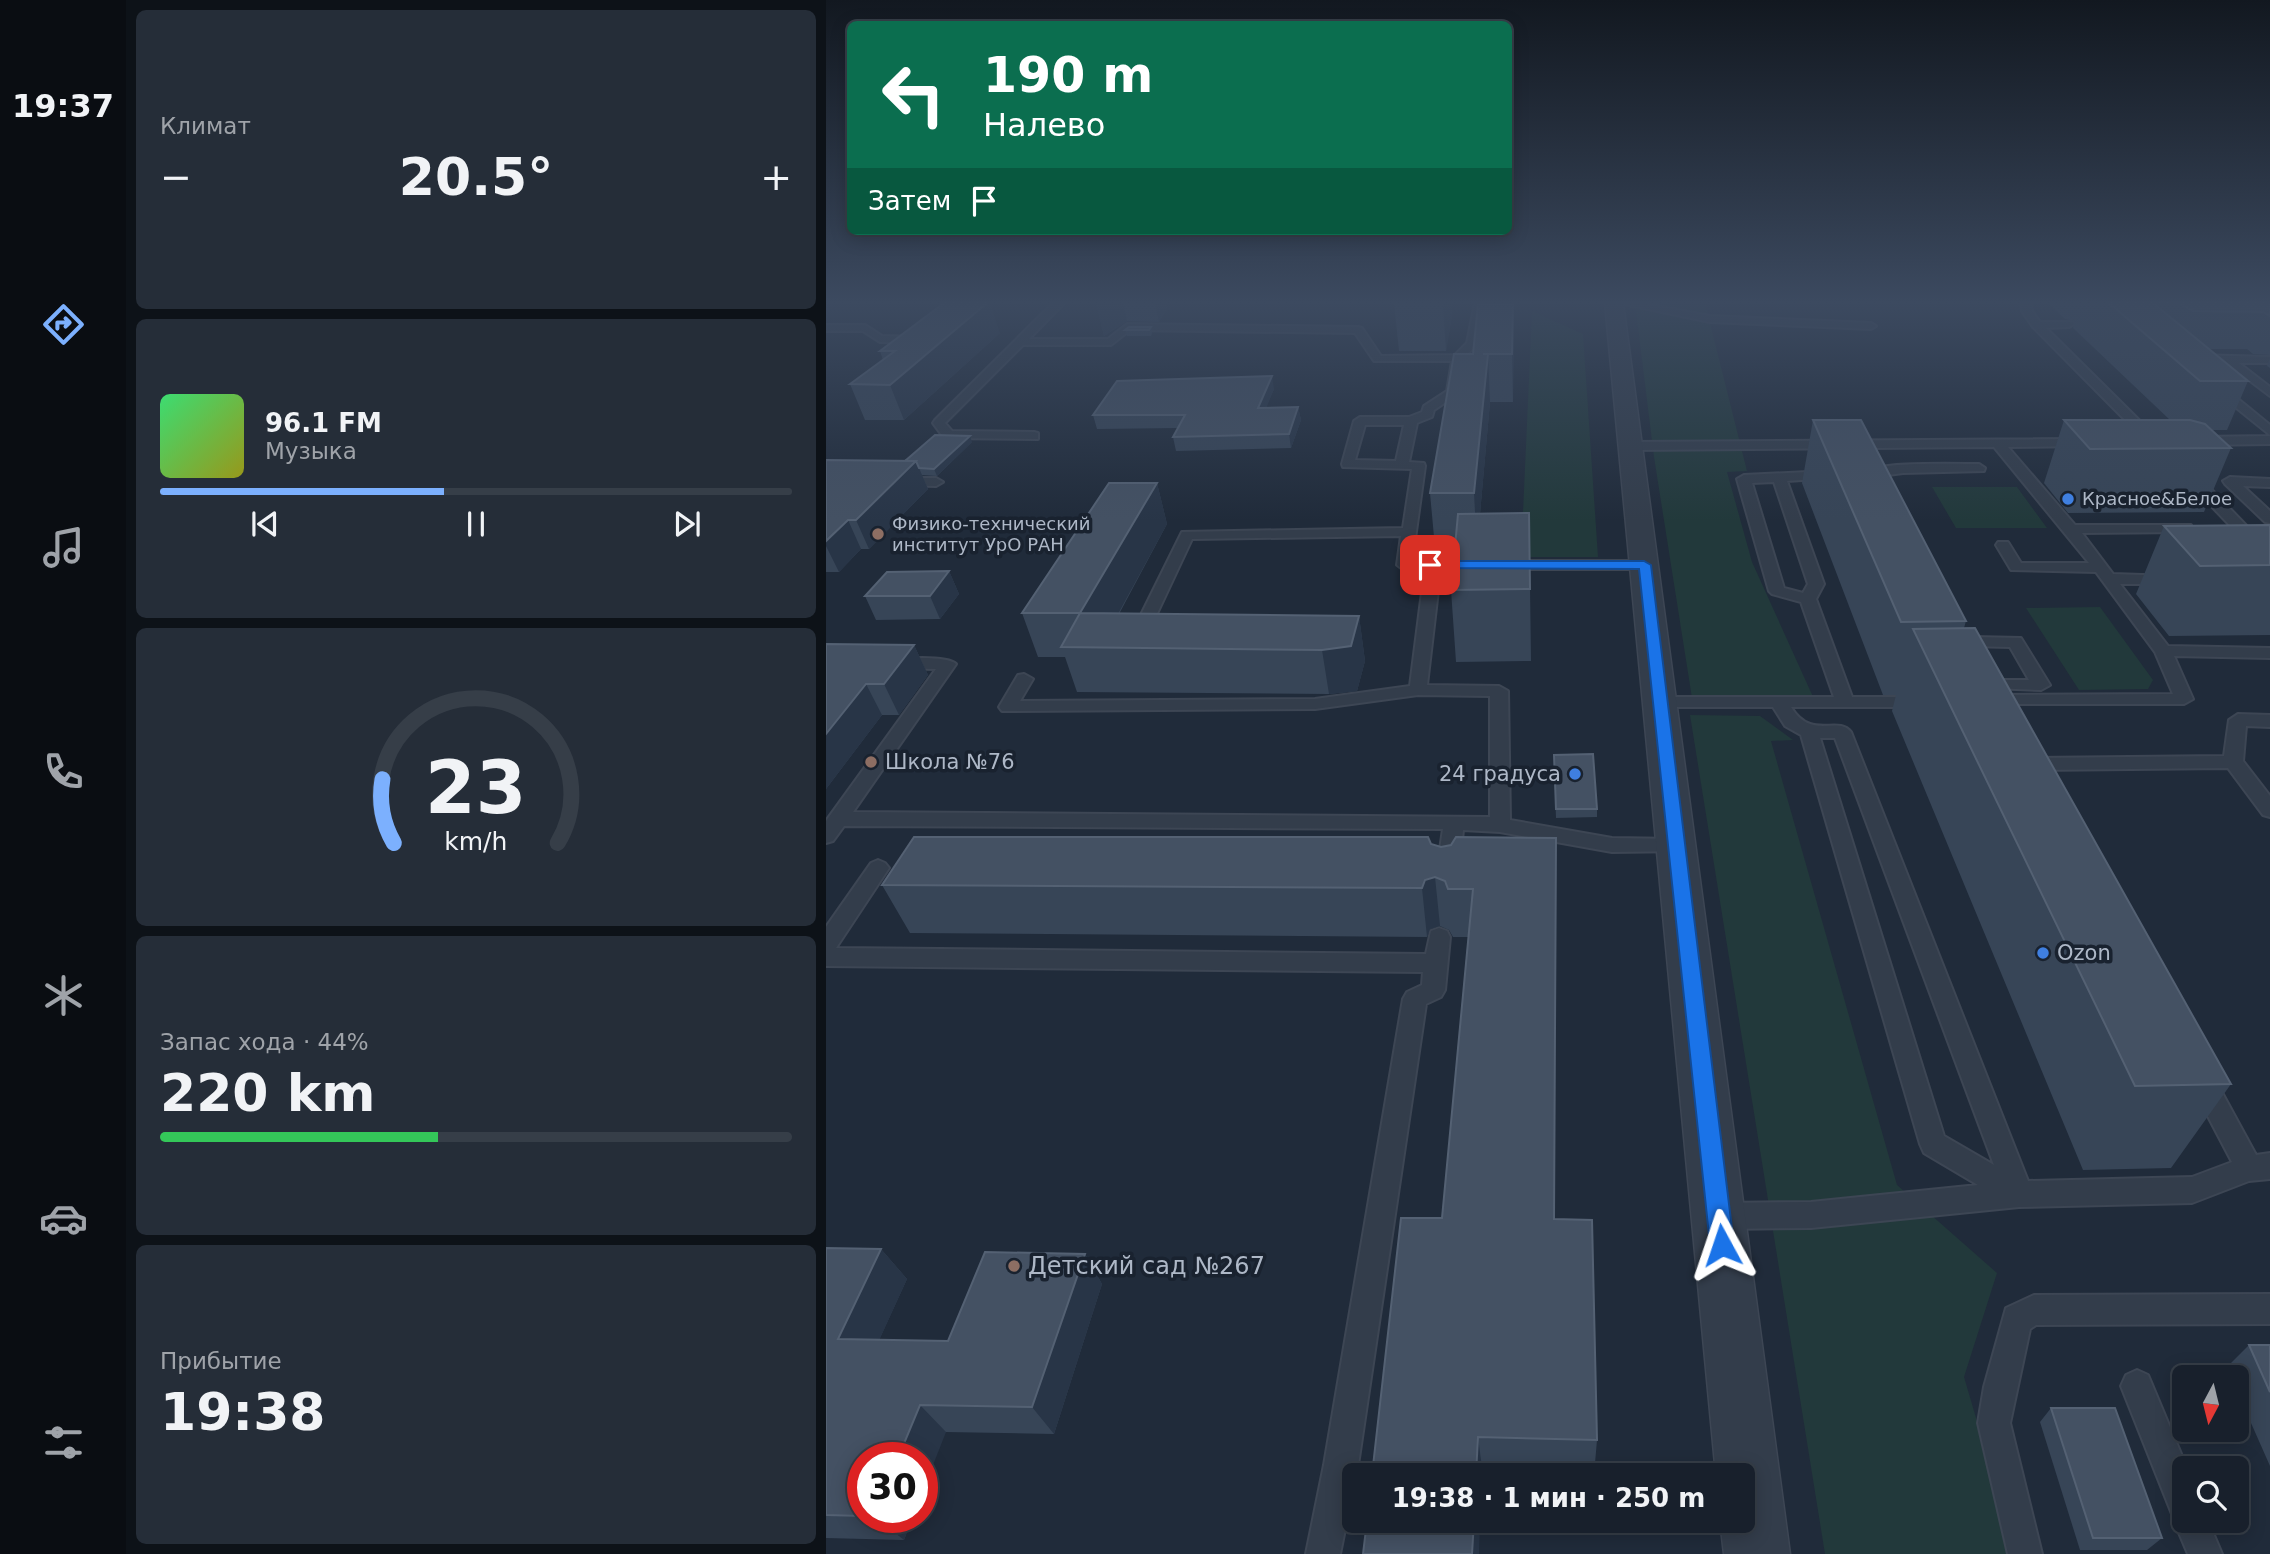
<!DOCTYPE html>
<html lang="ru">
<head>
<meta charset="utf-8">
<style>
	body { margin:0; font-family:"DejaVu Sans",sans-serif; background:#252d38; color:#f1f3f6; height:100vh; display:flex; flex-direction:column; font-size:26px; white-space:nowrap }
	* { box-sizing:border-box; margin:0 }
	p { font-size:23px; color:#9fa3a9 }
	.icon { flex:none; width:38px; height:38px; fill:none; stroke:currentColor; stroke-width:2; stroke-linecap:round; stroke-linejoin:round }
	.map { position:relative; flex:1; overflow:hidden }
	.drawer { display:flex; flex-direction:column; gap:10px; padding:10px; background:#0d1218; width:700px }
	.drawer>* { flex:none }
	.guide { position:absolute; left:21px; top:21px; width:665px; height:214px; border-radius:10px; box-shadow:0 4px 18px #0003,0 0 0 2px #363e48; background:#0b6e4f; color:#fff; overflow:hidden }
	.needle { width:46px; rotate:187deg }
	.buttons { position:absolute; left:1346px; top:1365px; display:grid; gap:14px }
	.buttons a { display:grid; place-items:center; width:77px; height:77px; border-radius:10px; background:#18202c; box-shadow:0 4px 18px #0003,0 0 0 2px #363e48; font-size:35px }
	.speed { position:absolute; left:21px; top:1442px; display:flex; gap:14px; font-size:35px; font-weight:700; text-align:center }
	.speed>* { display:grid; place-content:center; width:91px; height:91px; border-radius:50%; background:#18202c; box-shadow:0 4px 18px #0003,0 0 0 2px #363e48; line-height:1 }
	.speed .limit { border:10px solid #d22; background:#fff; color:#111 }
	.pin { position:absolute; display:grid; place-items:center; width:60px; height:60px; color:#fff; margin:-30px; border-radius:14px; box-shadow:0 4px 10px #0006 }
	.me { position:absolute; width:77px; margin:-38px; rotate:355deg; stroke-linejoin:round; filter:drop-shadow(0 0 5px #0008) }
	.turn { display:flex; align-items:center; gap:24px; height:147px; padding:0 21px; font-size:32px }
	.turn .icon { width:91px; height:91px; stroke-width:2.5 }
	.turn b { display:block; font-size:49px; line-height:60px }
	.then { display:flex; align-items:center; height:66px; padding:0 21px; background:#0003; gap:14px; font-size:26px }
	.big { font-size:52px; font-weight:800; line-height:1.1 }
	.drawer .tile { flex:1; display:flex; flex-direction:column; justify-content:center; gap:10px; min-width:0; padding:0 24px; border-radius:10px; background:#252d38 }
	.drawer .dial { align-items:center; gap:0 }
	.dial svg { height:182px; overflow:visible; fill:none; stroke:#363e48; stroke-width:7; stroke-linecap:round; text-anchor:middle }
	.dial text { fill:#f1f3f6; stroke:none }
	.song { display:flex; align-items:center; gap:21px }
	.cover { width:84px; height:84px; border-radius:10px; background:linear-gradient(135deg,hsl(140 70% 55%),hsl(60 70% 35%)) }
	.played { height:7px; border-radius:4px; background:linear-gradient(90deg,#7cb0fe 45%,#363e48 45%) }
	.keys { display:flex; justify-content:space-around; direction:ltr }
	.heat { display:flex; justify-content:space-between; align-items:center; font-size:38px; direction:ltr }
	.charge { height:10px; border-radius:5px; background:linear-gradient(90deg,#34c759 44%,#363e48 0) }
	.trip { position:absolute; left:516px; top:1463px; width:413px; height:70px; border-radius:10px; background:#18202c; box-shadow:0 4px 18px #0003,0 0 0 2px #363e48; font-weight:800; line-height:70px; text-align:center }
	main { display:flex; flex:1; min-height:0 }
	.tab-bar { display:flex; flex-direction:column; width:126px; justify-content:space-around; align-items:center; background:#0a0d12; color:#9fa3a9 }
	.tab-bar .icon { width:49px; height:49px }
	.tab-bar .active { color:#7cb0fe }
	.tab-bar b { font-size:32px; color:#f1f3f6 }
	.map>svg:first-child { display:block }
	.green { fill:#22393b }
	.lines { fill:none; stroke-linecap:round; stroke-linejoin:round }
	.lane-casing { stroke:#3d4654; stroke-width:4 }
	.street-casing { stroke:#3d4654; stroke-width:3 }
	.lane { fill:#333d4b; fill-rule:evenodd }
	.street { fill:#333d4b; fill-rule:evenodd }
	.wall { fill:#374557 }
	.shaded-wall { fill:#283547 }
	.building { fill:#445163; stroke:#546173; stroke-width:2 }
	.route { fill:#1a73e8; stroke:#114b97; stroke-width:2 }
	.shop-dot { fill:#3f7fe0; stroke:#19222f; stroke-width:2.5 }
	.education-dot { fill:#8d6e63; stroke:#19222f; stroke-width:2.5 }
	.labels { text-anchor:middle; stroke-width:7; stroke-linejoin:round; paint-order:stroke }
	.far-poi-label { font-size:18px; fill:#aeb8c7; stroke:#19222f; text-anchor:start }
	.poi-label { font-size:21px; fill:#aeb8c7; stroke:#19222f; text-anchor:start }
	.near-poi-label { font-size:24px; fill:#aeb8c7; stroke:#19222f; text-anchor:start }
</style>
</head>
<body>
<main>
<nav class="tab-bar">
<b>19:37</b>
<svg class="icon active" aria-label="directions" viewBox="0 0 24 24"><path d="M12 3l9 9-9 9-9-9zM9 14v-3h6M13 9l2 2-2 2"/></svg>
<svg class="icon" aria-label="music" viewBox="0 0 24 24"><path d="M9 18V5l10-2v13"/><circle cx="6" cy="18" r="3"/><circle cx="16" cy="16" r="3"/></svg>
<svg class="icon" aria-label="phone" viewBox="0 0 24 24"><path d="M5 4h4l2 5-3 2q2 4 5 5l2-3 5 2v4C11 20 4 13 5 4z"/></svg>
<svg class="icon" aria-label="climate" viewBox="0 0 24 24"><path d="M12 3v18M4 7l16 10M4 17L20 7"/></svg>
<svg class="icon" aria-label="car" viewBox="0 0 24 24"><path d="M5 17H2v-5l4-1 3-4h7l3 4 3 1v5h-3M9 17h6M6 11h13"/><circle cx="7" cy="17" r="2"/><circle cx="17" cy="17" r="2"/></svg>
<svg class="icon" aria-label="filters" viewBox="0 0 24 24"><path d="M4 7h16M4 17h16"/><circle cx="9" cy="7" r="2"/><circle cx="15" cy="17" r="2"/></svg>
</nav>
<section class="drawer">
<div class="tile"><p>Климат</p>
<div class="heat"><a>−</a><b class="big">20.5°</b><a>+</a></div>
</div>
<div class="tile">
<div class="song"><i class="cover"></i><div><b>96.1 FM</b><p>Музыка</p></div></div>
<div class="played"></div>
<div class="keys"><svg class="icon" aria-label="previous" viewBox="0 0 24 24"><path d="M18 5L8 12l10 7zM5 5v14"/></svg><svg class="icon" aria-label="pause" viewBox="0 0 24 24"><path d="M8 5v14M16 5v14"/></svg><svg class="icon" aria-label="next" viewBox="0 0 24 24"><path d="M6 5l10 7-10 7zM19 5v14"/></svg></div>
</div>
<div class="tile dial"><svg viewBox="0 0 100 80">
<path d="M14 69A42 42 0 1 1 86 69"/>
<path d="M14 69A42 42 0 0 1 9 41" stroke="#7cb0fe"/>
<text x="50" y="56" font-size="32" font-weight="700">23</text>
<text x="50" y="72" font-size="11">km/h</text>
</svg></div>
<div class="tile"><p>Запас хода · 44%</p><b class="big">220 km</b><div class="charge"></div></div>
<div class="tile"><p>Прибытие</p><b class="big">19:38</b></div>
</section>
<div class="map">
<svg width="1444" height="1554" viewBox="0 0 1444 1554">
	<rect width="100%" height="100%" fill="#202b3a"/>
	<path class="green" d="M 809,303 L 879,303 L 921,471 L 901,472 L 926,562 L 988,699 L 866,698 L 828,457 Z
		M 706,311 L 757,334 L 772,557 L 695,557 Z
		M 1106,487 L 1191,487 L 1221,528 L 1130,528 Z
		M 1274,607 L 1327,680 L 1322,689 L 1253,690 L 1200,608 Z
		M 864,715 L 934,716 L 967,740 L 945,741 L 1071,1185 L 1171,1273 L 1138,1377 L 1188,1547 L 1194,1554 L 999,1554 Z"/>
	<g class="lines">
		<defs>
			<path id="lane" d="M 227,303 L 238,303 L 203,339 L 282,339 L 301,324 L 532,327 L 536,328 L 555,356 L 629,355 L 641,343 L 649,303 L 659,303 L 651,344 L 637,359 L 633,393 L 608,410 L 606,417 L 591,423 L 583,462 L 598,463 L 599,466 L 586,561 L 818,561 L 825,565 L 818,569 L 595,569 L 613,582 L 601,685 L 673,686 L 682,691 L 684,820 L 786,838 L 851,839 L 858,841 L 861,846 L 858,851 L 786,852 L 674,832 L 637,830 L 633,870 L 629,875 L 622,878 L 615,875 L 611,870 L 617,829 L 18,826 L 7,841 L 0,843 L 0,821 L 110,669 L 65,668 L 63,664 C 71,656 122,656 130,664 L 27,812 L 664,817 L 664,696 L 592,695 L 489,709 L 176,711 L 173,707 L 192,675 L 198,674 L 207,679 L 194,701 L 489,699 L 584,686 L 597,584 L 571,565 L 575,536 L 366,539 L 321,635 L 313,640 L 305,635 L 356,532 L 577,528 L 586,469 L 517,467 L 516,464 L 528,421 L 534,417 L 583,417 L 596,412 L 598,406 L 621,391 L 626,361 L 548,361 L 529,333 L 304,330 L 285,345 L 197,345 L 119,423 L 126,431 L 208,432 L 212,433 L 212,439 L 118,438 L 107,423 L 109,420 ZM 539,425 L 578,425 L 570,461 L 529,460 Z
				M 793,303 L 814,303 L 884,316 L 1045,323 L 1050,326 L 1045,329 L 884,322 Z
				M 1195,303 L 1205,303 L 1206,311 L 1214,322 L 1247,322 L 1248,324 L 1243,327 L 1220,328 L 1327,434 L 1327,440 L 1319,440 L 1207,327 L 1196,311 Z
				M 0,325 L 39,325 L 56,336 L 96,337 L 101,340 L 96,343 L 54,342 L 37,331 L 0,331 Z
				M 1370,355 L 1444,357 L 1444,363 L 1413,363 L 1444,387 L 1444,396 L 1399,362 L 1366,360 L 1365,358 Z
				M 1387,385 L 1395,385 L 1444,425 L 1444,435 L 1387,389 Z
				M 1444,436 L 1444,444 L 1372,445 L 1366,441 L 1372,437 Z
				M 1254,439 L 1260,443 L 1258,446 L 1182,447 L 1249,525 L 1365,525 L 1367,528 L 1360,532 L 1256,533 L 1287,574 L 1346,576 L 1349,579 L 1346,582 L 1341,584 L 1294,584 L 1342,646 L 1444,648 L 1444,658 L 1348,656 L 1367,699 L 1358,704 L 1157,704 L 1154,700 L 1163,695 L 1347,694 L 1329,652 L 1270,572 L 1185,570 L 1170,545 L 1172,542 L 1182,542 L 1195,563 L 1263,563 L 1168,447 L 806,450 L 800,446 L 806,442 Z
				M 1153,464 L 1159,468 L 1158,471 L 1077,473 L 1039,478 L 1032,474 C 1048,461 1129,464 1153,464 Z
				M 1002,471 L 1007,472 L 1007,478 L 961,481 L 998,584 L 990,599 L 1026,697 L 1094,697 L 1103,702 L 1094,707 L 965,707 C 986,741 1011,715 1025,732 L 1202,1181 L 1366,1177 L 1406,1162 L 1365,1084 L 1369,1076 L 1378,1073 L 1387,1076 L 1430,1155 L 1444,1153 L 1444,1179 L 1423,1181 L 1366,1203 L 1193,1207 L 985,1228 L 895,1229 L 885,1226 L 881,1216 L 885,1206 L 895,1203 L 985,1202 L 1152,1185 L 1098,1153 L 1094,1144 L 975,735 L 959,726 L 947,707 L 833,707 L 824,702 L 833,697 L 1008,697 L 975,602 L 946,594 L 943,591 L 911,479 L 918,475 ZM 948,482 L 982,584 L 977,593 L 958,588 L 926,483 ZM 994,738 L 1009,738 L 1168,1165 L 1118,1136 Z
				M 1404,477 L 1444,479 L 1444,487 L 1417,486 L 1444,511 L 1444,523 L 1439,522 L 1399,484 L 1397,481 Z
				M 73,478 L 110,478 L 117,482 L 110,486 L 68,485 L 68,479 Z
				M 1364,480 L 1380,484 L 1444,550 L 1444,563 L 1439,562 L 1370,490 L 1359,487 L 1359,481 Z
				M 1148,637 L 1195,638 L 1224,685 L 1215,690 L 1166,688 L 1163,684 L 1166,680 L 1203,680 L 1184,647 L 1142,646 L 1140,642 Z
				M 1412,714 L 1444,715 L 1444,727 L 1420,726 L 1417,761 L 1444,796 L 1444,817 L 1437,815 L 1402,768 L 1208,770 L 1201,768 L 1199,764 L 1201,760 L 1208,758 L 1398,756 L 1403,720 Z
				M 52,860 L 59,863 L 63,868 L 10,948 L 600,954 L 605,931 L 613,928 L 621,931 L 624,937 L 619,990 L 615,997 L 600,1004 L 532,1465 L 514,1554 L 480,1554 L 498,1465 L 577,999 L 581,992 L 596,985 L 597,972 L 0,966 L 0,927 L 45,863 Z
				M 1444,1294 L 1444,1324 L 1210,1325 L 1204,1329 L 1184,1423 L 1216,1554 L 1182,1554 L 1152,1423 L 1158,1387 L 1180,1308 L 1208,1295 Z
				M 1311,1370 L 1322,1375 L 1361,1468 L 1358,1468 L 1358,1521 L 1382,1521 L 1396,1554 L 1362,1554 L 1348,1521 L 1350,1516 L 1346,1514 L 1295,1386 L 1300,1375 Z"/>
			<path id="street" d="M 779,303 L 797,303 L 964,1554 L 898,1554 L 894,1521 L 917,1521 L 917,1475 L 890,1475 Z"/>
		</defs>
		<use href="#lane" class="lane-casing"/>
		<use href="#street" class="street-casing"/>
		<use href="#lane" class="lane"/>
		<use href="#street" class="street"/>
	</g>
	<path class="wall" d="M 270,303 L 340,303 L 341,308 L 333,322 L 301,321 L 278,336 Z
		M 568,303 L 625,303 L 626,315 L 620,351 L 573,351 Z
		M 1222,303 L 1444,303 L 1444,355 L 1427,354 L 1421,349 L 1383,349 L 1422,381 L 1401,430 L 1386,430 L 1405,448 L 1378,512 L 1242,513 L 1218,483 L 1238,420 L 1344,420 L 1247,328 L 1249,321 L 1239,319 Z
		M 687,304 L 687,402 L 664,402 L 654,514 L 703,513 L 705,661 L 630,662 L 625,590 L 629,548 L 609,548 L 604,493 L 647,354 Z
		M 325,327 L 326,333 L 325,336 L 301,336 L 299,330 Z
		M 174,333 L 78,420 L 39,420 L 24,384 L 57,360 L 54,351 Z
		M 1444,358 L 1444,368 L 1441,366 Z
		M 448,389 L 440,407 L 472,407 L 475,420 L 465,448 L 350,451 L 347,437 L 352,428 L 271,429 L 267,415 Z
		M 987,420 L 1140,621 L 1138,628 L 1405,1084 L 1345,1168 L 1257,1170 L 1066,711 L 1070,695 L 1057,695 L 976,483 Z
		M 146,442 L 111,476 L 96,475 L 102,489 L 43,549 L 35,549 L 13,572 L 0,572 L 0,460 L 79,461 Z
		M 331,483 L 341,524 L 293,614 L 533,616 L 539,661 L 531,691 L 503,694 L 251,692 L 239,657 L 212,657 L 196,613 Z
		M 1444,525 L 1444,635 L 1343,636 L 1310,594 L 1338,526 Z
		M 123,571 L 133,594 L 114,619 L 50,620 L 39,596 Z
		M 0,644 L 88,645 L 102,675 L 73,715 L 56,715 L 0,789 Z
		M 728,763 L 771,809 L 771,817 L 730,818 Z
		M 730,838 L 728,1219 L 771,1440 L 768,1475 L 546,1475 L 616,1218 L 642,937 L 627,937 L 623,930 L 614,926 L 604,929 L 601,937 L 84,933 L 56,885 L 605,844 L 615,847 Z
		M 0,1248 L 55,1249 L 81,1279 L 53,1340 L 122,1341 L 259,1254 L 276,1284 L 228,1434 L 120,1432 L 37,1458 L 37,1517 L 87,1517 L 78,1540 L 0,1538 Z
		M 1423,1345 L 1444,1345 L 1444,1466 L 1410,1389 L 1410,1377 L 1405,1377 L 1401,1367 Z
		M 1225,1408 L 1336,1538 L 1321,1550 L 1254,1550 L 1214,1422 Z"/>
	<path class="shaded-wall" d="M 161,303 L 164,303 L 174,333 L 78,420 L 64,385 Z
		M 270,303 L 297,303 L 301,321 L 278,336 Z
		M 329,303 L 340,303 L 341,308 L 333,322 Z
		M 617,303 L 625,303 L 626,315 L 620,351 Z
		M 687,304 L 688,349 L 687,402 L 686,354 Z
		M 662,354 L 664,402 L 651,548 L 648,493 Z
		M 446,376 L 448,389 L 435,421 L 432,408 Z
		M 472,407 L 475,420 L 465,448 L 463,434 Z
		M 144,436 L 146,442 L 111,476 L 108,469 Z
		M 90,461 L 102,489 L 43,549 L 30,520 Z
		M 331,483 L 341,524 L 274,647 L 254,613 Z
		M 22,520 L 35,549 L 13,572 L 0,546 L 0,541 Z
		M 123,571 L 133,594 L 114,619 L 104,596 Z
		M 533,616 L 539,661 L 531,691 L 503,694 L 496,650 Z
		M 88,645 L 102,675 L 73,715 L 58,684 Z
		M 40,684 L 56,715 L 0,789 L 0,734 Z
		M 609,877 L 614,926 L 604,929 L 601,937 L 596,888 L 599,880 Z
		M 55,1249 L 81,1279 L 41,1367 L 12,1339 Z
		M 259,1254 L 276,1284 L 228,1434 L 206,1407 Z
		M 94,1405 L 120,1432 L 96,1493 L 96,1458 L 72,1458 Z
		M 652,1437 L 657,1475 L 650,1475 Z
		M 49,1517 L 87,1517 L 78,1540 Z
		M 648,1521 L 654,1521 L 653,1554 L 646,1554 Z"/>
	<path class="building" d="M 118,303 L 161,303 L 64,385 L 24,384 L 69,351 L 54,351 Z
		M 1283,303 L 1344,303 L 1327,303 L 1422,381 L 1374,381 Z
		M 1353,303 L 1444,303 L 1444,316 L 1437,312 L 1367,311 Z
		M 652,304 L 687,304 L 686,354 L 657,354 L 662,354 L 648,493 L 604,493 L 628,354 L 647,354 Z
		M 303,327 L 325,327 L 323,330 L 299,330 Z
		M 446,376 L 432,408 L 472,407 L 463,434 L 347,437 L 359,415 L 267,415 L 291,381 Z
		M 987,420 L 1035,420 L 1140,621 L 1075,622 Z
		M 1238,420 L 1364,420 L 1379,424 L 1405,448 L 1264,449 Z
		M 109,435 L 144,436 L 108,469 L 93,468 L 90,461 L 79,461 Z
		M 0,460 L 90,461 L 30,520 L 22,520 L 0,541 Z
		M 283,483 L 331,483 L 254,613 L 196,613 Z
		M 703,513 L 704,589 L 625,590 L 632,514 Z
		M 1444,525 L 1444,565 L 1374,566 L 1338,526 Z
		M 123,571 L 104,596 L 39,596 L 61,572 Z
		M 254,613 L 533,616 L 525,646 L 496,650 L 235,647 Z
		M 1149,628 L 1405,1084 L 1309,1086 L 1087,629 Z
		M 0,644 L 88,645 L 58,684 L 40,684 L 0,734 Z
		M 767,754 L 771,809 L 730,809 L 728,755 Z
		M 88,837 L 602,837 L 605,844 L 615,847 L 625,845 L 630,837 L 730,838 L 728,1219 L 766,1220 L 771,1440 L 652,1437 L 650,1475 L 546,1475 L 575,1218 L 616,1218 L 647,889 L 622,889 L 619,881 L 609,877 L 599,880 L 596,888 L 56,885 Z
		M 0,1248 L 55,1249 L 12,1339 L 122,1341 L 159,1252 L 259,1254 L 206,1407 L 94,1405 L 72,1458 L 37,1458 L 37,1516 L 0,1515 Z
		M 1423,1345 L 1444,1345 L 1444,1392 Z
		M 1225,1408 L 1289,1408 L 1336,1538 L 1267,1538 Z
		M 541,1521 L 648,1521 L 646,1554 L 537,1554 Z"/>
	<linearGradient id="sky" x2="0" y2="1"><stop stop-color="#121820"/><stop offset="0.58" stop-color="#3c4a60"/><stop offset="1" stop-color="#3c4a60" stop-opacity="0"/></linearGradient>
	<rect width="1444" height="521" fill="url(#sky)"/>
	<path class="route" d="M 604,561 L 818,561 L 825,565 L 908,1245 L 904,1253 L 896,1256 L 888,1253 L 884,1245 L 813,569 L 600,568 L 600,562 Z"/>
	<g class="shop-dot">
		<circle cx="1242" cy="499" r="7"/>
		<circle cx="749" cy="774" r="7"/>
		<circle cx="1217" cy="953" r="7"/>
	</g>
	<g class="education-dot">
		<circle cx="52" cy="534" r="7"/>
		<circle cx="45" cy="762" r="7"/>
		<circle cx="188" cy="1266" r="7"/>
	</g>
	<g class="labels">
		<g class="far-poi-label">
			<text x="1256" y="505">Красное&amp;Белое</text>
			<text x="66" y="530">Физико-технический<tspan x="66" dy="21">институт УрО РАН</tspan></text>
		</g>
		<g class="poi-label">
			<text x="59" y="769">Школа №76</text>
			<text x="735" y="781" text-anchor="end">24 градуса</text>
			<text x="1231" y="960">Ozon</text>
		</g>
		<g class="near-poi-label">
			<text x="202" y="1274">Детский сад №267</text>
		</g>
	</g>
</svg>
<div class="buttons">
<a><svg class="needle" viewBox="-14 -14 28 28"><path d="M0-13l5 13h-10z" fill="#e53935"/><path d="M0 13l5-13h-10z" fill="#9fa3a9"/></svg></a>
<a><svg class="icon" aria-label="search" viewBox="0 0 24 24"><circle cx="10" cy="10" r="6"/><path d="M15 15l6 6"/></svg></a>
</div>
<div class="speed"><div class="limit">30</div></div>
<div class="pin" style="left:604px;top:565px;background:#d93025"><svg class="icon" aria-label="arrive" viewBox="0 0 24 24"><path d="M6 21V4h12l-3 4 3 4H6"/></svg></div>
<svg class="me" style="left:896px;top:1245px" viewBox="-20 -20 40 40"><path d="M0-17L14 15 0 8-14 15z" fill="#1a73e8" stroke="#fff" stroke-width="4"/></svg>
<div class="trip">19:38 · 1 мин · 250 m</div>
<div class="guide">
<div class="turn"><svg class="icon" aria-label="left" viewBox="0 0 24 24"><path d="M17 20v-9H6M10 6l-5 5 5 5"/></svg><div><b>190 m</b>Налево</div></div>
<div class="then">Затем<svg class="icon" aria-label="arrive" viewBox="0 0 24 24"><path d="M6 21V4h12l-3 4 3 4H6"/></svg></div>
</div>
</div>
</main>
</body>
</html>
